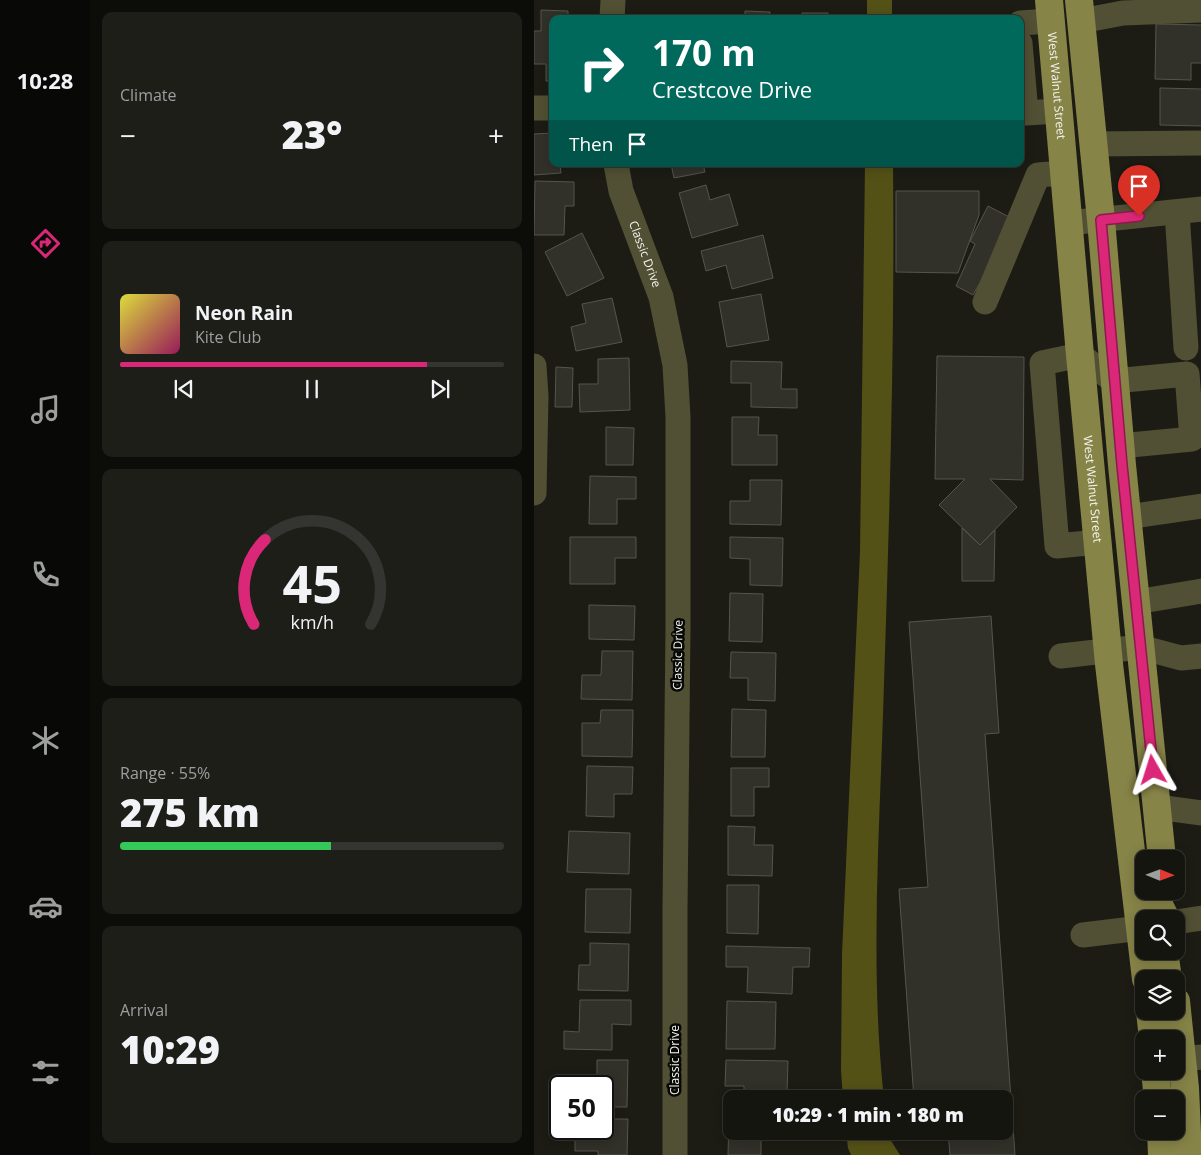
<!DOCTYPE html>
<html lang="en">
<head>
<meta charset="utf-8">
<style>
	body { margin:0; font-family:"Open Sans",sans-serif; background:#1e1e19; color:#f1f3f6; height:100vh; display:flex; flex-direction:column; font-size:19px; white-space:nowrap }
	* { box-sizing:border-box; margin:0 }
	p { font-size:16px; color:#9d9f9f }
	.icon { flex:none; width:28px; height:28px; fill:none; stroke:currentColor; stroke-width:2; stroke-linecap:round; stroke-linejoin:round }
	.map { position:relative; flex:1; overflow:hidden }
	.sheet { display:flex; flex-direction:column; gap:12px; padding:12px; background:#0c0c09; width:444px }
	.sheet>* { flex:none }
	.hud { position:absolute; left:15px; top:15px; width:475px; height:152px; border-radius:10px; box-shadow:0 2px 12px #0003,0 0 0 1px #343430; background:#00695c; color:#fff; overflow:hidden }
	.needle { width:32px; rotate:91deg }
	.fabs { position:absolute; left:601px; top:850px; display:grid; gap:10px }
	.fabs a { display:grid; place-items:center; width:50px; height:50px; border-radius:10px; background:#151510; box-shadow:0 2px 12px #0003,0 0 0 1px #343430; font-size:25px }
	.speed { position:absolute; left:15px; top:1075px; display:flex; gap:10px; font-size:25px; font-weight:700; text-align:center }
	.speed>* { display:grid; place-content:center; width:65px; height:65px; border-radius:50%; background:#151510; box-shadow:0 2px 12px #0003,0 0 0 1px #343430; line-height:1 }
	.speed .limit { border:2px solid #111; border-radius:8px; background:#fff; color:#111 }
	.pin { position:absolute; display:grid; place-items:center; width:42px; height:42px; color:#fff; margin:-51px -21px; border-radius:50% 50% 50% 0; rotate:-45deg; box-shadow:0 0 5px #0007 }
	.pin .icon { rotate:45deg }
	.me { position:absolute; width:55px; margin:-28px; rotate:354deg; stroke-linejoin:round; filter:drop-shadow(0 0 4px #0008) }
	.turn { display:flex; align-items:center; gap:18px; height:105px; padding:0 20px; font-size:22px }
	.turn .icon { width:65px; height:65px; stroke-width:2.5 }
	.turn b { display:block; font-size:35px; line-height:42px }
	.then { display:flex; align-items:center; height:48px; padding:0 20px; background:#0003; gap:10px; font-size:19px }
	.big { font-size:38px; font-weight:800; line-height:1.1 }
	.sheet .card { flex:1; display:flex; flex-direction:column; justify-content:center; gap:8px; min-width:0; padding:0 18px; border-radius:10px; background:#1e1e19 }
	.sheet .dial { align-items:center; gap:0 }
	.dial svg { height:130px; overflow:visible; fill:none; stroke:#343430; stroke-width:7; stroke-linecap:round; text-anchor:middle }
	.dial text { fill:#f1f3f6; stroke:none }
	.song { display:flex; align-items:center; gap:15px }
	.cover { width:60px; height:60px; border-radius:8px; background:linear-gradient(135deg,hsl(60 70% 55%),hsl(330 70% 35%)) }
	.played { height:5px; border-radius:2px; background:linear-gradient(90deg,#db2777 80%,#343430 80%) }
	.keys { display:flex; justify-content:space-around; direction:ltr }
	.heat { display:flex; justify-content:space-between; align-items:center; font-size:28px; direction:ltr }
	.charge { height:8px; border-radius:4px; background:linear-gradient(90deg,#34c759 55%,#343430 0) }
	.trip { position:absolute; left:189px; top:1090px; width:290px; height:50px; border-radius:10px; background:#151510; box-shadow:0 2px 12px #0003,0 0 0 1px #343430; font-weight:800; line-height:50px; text-align:center }
	main { display:flex; flex:1; min-height:0 }
	.tab-bar { display:flex; flex-direction:column; width:90px; justify-content:space-around; align-items:center; background:#080806; color:#9d9f9f }
	.tab-bar .icon { width:35px; height:35px }
	.tab-bar .active { color:#db2777 }
	.tab-bar b { font-size:22px; color:#f1f3f6 }
	.map>svg:first-child { display:block }
	.water { fill:#545117 }
	.building { fill:#313029; stroke:#55554d }
	.lines { fill:none; stroke-linecap:round; stroke-linejoin:round }
	.minor { stroke:#515034; stroke-width:25 }
	.major { stroke:#868447; stroke-width:28 }
	.route-casing { stroke:#8e194d; stroke-width:12 }
	.route { stroke:#db2777; stroke-width:9 }
	.labels { text-anchor:middle; stroke-width:5; stroke-linejoin:round; paint-order:stroke }
	.street-label { font-size:12px; fill:#f5f5f0; stroke:#070705 }
</style>
</head>
<body>
<main>
<nav class="tab-bar">
<b>10:28</b>
<svg class="icon active" aria-label="directions" viewBox="0 0 24 24"><path d="M12 3l9 9-9 9-9-9zM9 14v-3h6M13 9l2 2-2 2"/></svg>
<svg class="icon" aria-label="music" viewBox="0 0 24 24"><path d="M9 18V5l10-2v13"/><circle cx="6" cy="18" r="3"/><circle cx="16" cy="16" r="3"/></svg>
<svg class="icon" aria-label="phone" viewBox="0 0 24 24"><path d="M5 4h4l2 5-3 2q2 4 5 5l2-3 5 2v4C11 20 4 13 5 4z"/></svg>
<svg class="icon" aria-label="climate" viewBox="0 0 24 24"><path d="M12 3v18M4 7l16 10M4 17L20 7"/></svg>
<svg class="icon" aria-label="car" viewBox="0 0 24 24"><path d="M5 17H2v-5l4-1 3-4h7l3 4 3 1v5h-3M9 17h6M6 11h13"/><circle cx="7" cy="17" r="2"/><circle cx="17" cy="17" r="2"/></svg>
<svg class="icon" aria-label="filters" viewBox="0 0 24 24"><path d="M4 7h16M4 17h16"/><circle cx="9" cy="7" r="2"/><circle cx="15" cy="17" r="2"/></svg>
</nav>
<section class="sheet">
<div class="card"><p>Climate</p>
<div class="heat"><a>−</a><b class="big">23°</b><a>+</a></div>
</div>
<div class="card">
<div class="song"><i class="cover"></i><div><b>Neon Rain</b><p>Kite Club</p></div></div>
<div class="played"></div>
<div class="keys"><svg class="icon" aria-label="previous" viewBox="0 0 24 24"><path d="M18 5L8 12l10 7zM5 5v14"/></svg><svg class="icon" aria-label="pause" viewBox="0 0 24 24"><path d="M8 5v14M16 5v14"/></svg><svg class="icon" aria-label="next" viewBox="0 0 24 24"><path d="M6 5l10 7-10 7zM19 5v14"/></svg></div>
</div>
<div class="card dial"><svg viewBox="0 0 100 80">
<path d="M14 69A42 42 0 1 1 86 69"/>
<path d="M14 69A42 42 0 0 1 21 17" stroke="#db2777"/>
<text x="50" y="56" font-size="32" font-weight="700">45</text>
<text x="50" y="72" font-size="11">km/h</text>
</svg></div>
<div class="card"><p>Range · 55%</p><b class="big">275 km</b><div class="charge"></div></div>
<div class="card"><p>Arrival</p><b class="big">10:29</b></div>
</section>
<div class="map">
<svg width="668" height="1155" viewBox="0 0 668 1155">
	<rect width="100%" height="100%" fill="#1c1c15"/>
	<path class="water" d="M 333,0 L 358,0 L 358,19 L 333,19 Z
		M 331,164 L 359,164 C 361,347 355,530 349,714 C 345,842 336,971 350,1099 L 309,1099 L 307,1070 L 308,954 L 326,552 Z
		M 312,1131 L 354,1131 L 354,1136 L 366,1155 L 317,1155 L 314,1148 Z"/>
	<path class="building" d="M 7,10 L 34,11 L 34,19 L 19,19 L 19,81 L 12,81 L 12,64 L 0,64 L 0,31 L 7,31 Z
		M 211,11 L 236,12 L 235,19 L 211,19 Z
		M 268,13 L 294,13 L 294,19 L 268,19 Z
		M 622,24 L 668,25 L 668,63 L 657,63 L 657,80 L 621,79 Z
		M 626,88 L 668,89 L 668,126 L 626,125 Z
		M 19,133 L 19,164 L 26,164 L 27,173 L 0,175 L 0,134 Z
		M 137,164 L 169,164 L 171,172 L 140,178 Z
		M 1,181 L 40,182 L 40,206 L 31,206 L 30,235 L 0,235 Z
		M 172,185 L 176,200 L 195,194 L 204,225 L 158,238 L 145,193 Z
		M 362,191 L 445,191 L 445,215 L 424,273 L 362,272 Z
		M 454,206 L 481,220 L 439,295 L 422,286 L 441,244 L 436,241 Z
		M 48,233 L 70,278 L 33,296 L 11,252 Z
		M 229,235 L 239,278 L 198,289 L 192,265 L 172,271 L 167,251 Z
		M 227,294 L 235,340 L 193,347 L 185,302 Z
		M 78,298 L 88,342 L 42,351 L 37,327 L 52,323 L 48,304 Z
		M 403,356 L 490,357 L 489,480 L 456,479 L 483,507 L 446,545 L 405,505 L 431,479 L 401,479 Z
		M 95,358 L 96,410 L 46,412 L 45,384 L 64,384 L 64,359 Z
		M 197,361 L 248,362 L 247,389 L 263,389 L 263,408 L 217,407 L 217,383 L 197,383 Z
		M 22,367 L 39,368 L 38,407 L 21,407 Z
		M 198,417 L 225,417 L 224,435 L 243,435 L 243,465 L 198,465 Z
		M 72,427 L 100,428 L 99,465 L 72,465 Z
		M 56,476 L 102,477 L 102,499 L 83,499 L 83,524 L 55,524 Z
		M 216,480 L 248,480 L 247,525 L 196,524 L 196,501 L 216,501 Z
		M 428,528 L 446,545 L 461,530 L 460,581 L 428,581 Z
		M 36,537 L 102,537 L 102,558 L 81,558 L 81,584 L 36,584 Z
		M 196,537 L 249,538 L 248,586 L 216,585 L 216,559 L 196,558 Z
		M 196,593 L 229,594 L 228,642 L 195,641 Z
		M 55,605 L 101,606 L 100,640 L 55,639 Z
		M 457,616 L 465,733 L 451,734 L 481,1155 L 416,1155 L 414,1131 L 470,1131 L 470,1099 L 380,1099 L 365,889 L 394,887 L 375,622 Z
		M 68,651 L 99,651 L 98,700 L 47,699 L 48,675 L 67,675 Z
		M 197,652 L 242,653 L 241,701 L 214,700 L 214,678 L 196,678 Z
		M 198,709 L 232,710 L 231,757 L 197,757 Z
		M 67,710 L 99,710 L 98,757 L 48,756 L 48,723 L 66,723 Z
		M 53,766 L 99,767 L 98,794 L 80,794 L 80,817 L 52,816 Z
		M 197,768 L 235,768 L 235,787 L 220,787 L 220,816 L 197,816 Z
		M 194,826 L 221,827 L 220,845 L 239,845 L 238,876 L 194,875 Z
		M 35,831 L 96,833 L 95,874 L 33,872 Z
		M 193,885 L 225,885 L 224,934 L 193,933 Z
		M 52,889 L 97,889 L 96,933 L 51,932 Z
		M 56,943 L 95,944 L 94,991 L 44,990 L 45,965 L 56,965 Z
		M 192,946 L 276,948 L 275,967 L 259,967 L 258,994 L 213,992 L 214,967 L 192,967 Z
		M 46,1000 L 97,1000 L 97,1025 L 78,1024 L 78,1050 L 30,1049 L 30,1031 L 45,1032 Z
		M 193,1001 L 242,1002 L 241,1049 L 192,1049 Z
		M 63,1060 L 94,1060 L 93,1107 L 69,1107 L 69,1086 L 31,1086 L 63,1086 Z
		M 192,1060 L 254,1061 L 253,1093 L 241,1093 L 241,1099 L 210,1099 L 210,1086 L 191,1086 Z
		M 195,1118 L 198,1118 L 198,1131 L 227,1131 L 227,1155 L 194,1155 Z
		M 69,1119 L 94,1119 L 93,1155 L 64,1155 L 64,1151 L 41,1151 L 41,1129 L 69,1129 Z"/>
	<g class="lines">
		<g class="minor">
			<path d="M 78,19 L 79,0"/>
			<path d="M 547,21 L 589,13 L 668,10"/>
			<path d="M 486,23 L 517,21"/>
			<path d="M 486,43 L 492,113 L 524,111"/>
			<path d="M 0,108 L 19,108"/>
			<path d="M 559,144 L 668,143"/>
			<path id="s1" d="M 82,164 L 87,191 L 127,297 L 141,365 L 144,417 L 144,627 L 141,910 L 141,1155"/>
			<path d="M 643,212 L 652,348"/>
			<path d="M 534,223 L 668,209"/>
			<path d="M 451,302 L 504,175 L 529,173"/>
			<path d="M 0,366 L 2,396 L 0,493"/>
			<path d="M 593,517 L 668,506"/>
			<path d="M 564,542 L 523,546 L 508,363 L 546,355 L 580,381 L 653,374 L 658,439 L 586,446"/>
			<path d="M 602,602 L 668,591"/>
			<path d="M 527,656 L 606,647 L 647,658 L 668,656"/>
			<path d="M 623,807 L 668,813"/>
			<path d="M 642,922 L 668,918"/>
			<path d="M 549,935 L 607,928"/>
			<path d="M 648,1059 L 668,1057"/>
		</g>
		<g class="major">
			<path id="s2" d="M 515,0 L 546,355 L 575,664 L 612,979"/>
			<path d="M 545,0 L 567,220 L 588,465 L 628,859"/>
			<path d="M 622,891 L 626,907 L 632,919"/>
			<path d="M 630,951 L 634,979"/>
			<path d="M 642,1001 L 651,1088 L 654,1155"/>
			<path d="M 616,1011 L 619,1039"/>
			<path d="M 621,1071 L 624,1099"/>
			<path d="M 627,1131 L 628,1155"/>
		</g>
	</g>
	<g class="lines">
		<defs>
			<path id="route" d="M 605,216 L 567,220 L 588,465 L 619,770"/>
		</defs>
		<use href="#route" class="route-casing"/>
		<use href="#route" class="route"/>
	</g>
	<g class="labels">
		<g class="street-label">
			<text dy="4" stroke="none"><textPath href="#s2" startOffset="86">West Walnut Street</textPath></text>
			<text dy="4" stroke="none"><textPath href="#s1" startOffset="95">Classic Drive</textPath></text>
			<text dy="4" stroke="none"><textPath href="#s2" startOffset="491">West Walnut Street</textPath></text>
			<text transform="translate(144 655) rotate(-89)" y="4">Classic Drive</text>
			<text transform="translate(141 1060) rotate(-90)" y="4">Classic Drive</text>
		</g>
	</g>
</svg>
<div class="fabs">
<a><svg class="needle" viewBox="-14 -14 28 28"><path d="M0-13l5 13h-10z" fill="#e53935"/><path d="M0 13l5-13h-10z" fill="#9d9f9f"/></svg></a>
<a><svg class="icon" aria-label="search" viewBox="0 0 24 24"><circle cx="10" cy="10" r="6"/><path d="M15 15l6 6"/></svg></a>
<a><svg class="icon" aria-label="layers" viewBox="0 0 24 24"><path d="M12 4l9 5-9 5-9-5zM3 14l9 5 9-5"/></svg></a>
<a>+</a>
<a>−</a>
</div>
<div class="speed"><div class="limit">50</div></div>
<div class="pin" style="left:605px;top:216px;background:#d93025"><svg class="icon" aria-label="arrive" viewBox="0 0 24 24"><path d="M6 21V4h12l-3 4 3 4H6"/></svg></div>
<svg class="me" style="left:619px;top:770px" viewBox="-20 -20 40 40"><path d="M0-17L14 15 0 8-14 15z" fill="#db2777" stroke="#fff" stroke-width="4"/></svg>
<div class="trip">10:29 · 1 min · 180 m</div>
<div class="hud">
<div class="turn"><svg class="icon" aria-label="right" viewBox="0 0 24 24"><path d="M7 20v-9h11M14 6l5 5-5 5"/></svg><div><b>170 m</b>Crestcove Drive</div></div>
<div class="then">Then<svg class="icon" aria-label="arrive" viewBox="0 0 24 24"><path d="M6 21V4h12l-3 4 3 4H6"/></svg></div>
</div>
</div>
</main>
</body>
</html>
